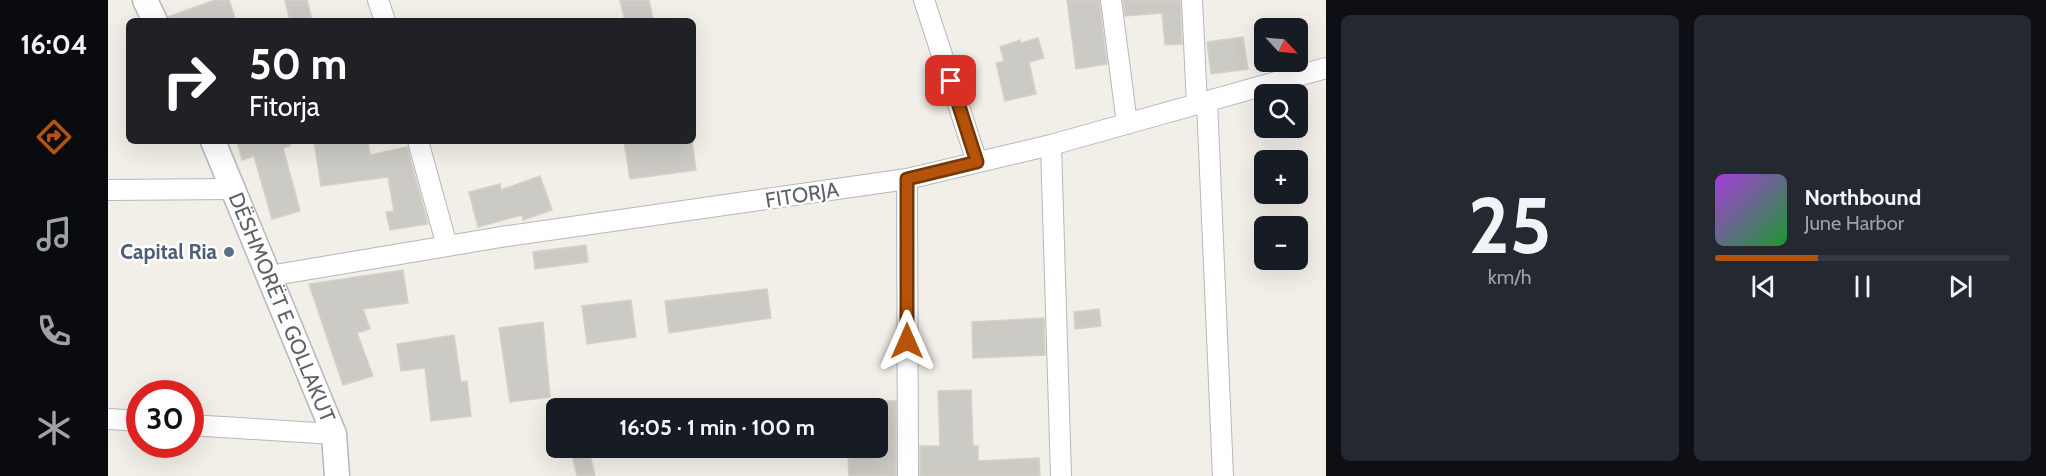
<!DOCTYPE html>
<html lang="en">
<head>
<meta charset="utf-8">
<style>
	body { margin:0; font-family:Cabin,sans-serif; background:#242831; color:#f1f3f6; height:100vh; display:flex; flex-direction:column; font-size:22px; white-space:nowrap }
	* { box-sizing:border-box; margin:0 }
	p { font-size:20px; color:#9ea1a6 }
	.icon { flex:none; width:33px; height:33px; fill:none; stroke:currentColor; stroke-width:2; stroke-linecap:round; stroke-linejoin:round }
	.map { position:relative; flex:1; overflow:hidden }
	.sheet { display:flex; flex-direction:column; gap:15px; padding:15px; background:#0d0f14; width:720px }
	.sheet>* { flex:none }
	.banner { position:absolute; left:18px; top:18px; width:570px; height:126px; border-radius:9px; box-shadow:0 6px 24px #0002; background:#202124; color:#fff; overflow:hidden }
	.needle { width:39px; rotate:116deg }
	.tools { position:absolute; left:1146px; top:18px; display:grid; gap:12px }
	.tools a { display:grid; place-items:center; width:54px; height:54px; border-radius:9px; background:#171b24; box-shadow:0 6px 24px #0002; font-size:30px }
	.speed { position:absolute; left:18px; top:380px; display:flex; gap:12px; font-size:30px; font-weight:700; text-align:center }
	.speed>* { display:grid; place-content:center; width:78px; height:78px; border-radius:50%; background:#171b24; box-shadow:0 6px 24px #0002; line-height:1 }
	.speed .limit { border:9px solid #d22; background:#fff; color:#111 }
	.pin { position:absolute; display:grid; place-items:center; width:51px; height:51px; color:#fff; margin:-26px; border-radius:12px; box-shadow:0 3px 9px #0006 }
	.me { position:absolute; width:66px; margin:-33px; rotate:0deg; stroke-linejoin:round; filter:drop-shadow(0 0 4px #0008) }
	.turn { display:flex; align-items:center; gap:21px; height:126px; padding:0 24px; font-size:27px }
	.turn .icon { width:78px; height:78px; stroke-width:2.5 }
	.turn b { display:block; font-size:42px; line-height:51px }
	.sheet .tile { flex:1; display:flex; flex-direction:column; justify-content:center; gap:9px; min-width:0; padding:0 21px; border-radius:9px; background:#242831 }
	.sheet .dial { align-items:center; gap:0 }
	.dial b { font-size:78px; line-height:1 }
	.song { display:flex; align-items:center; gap:18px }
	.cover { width:72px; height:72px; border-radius:9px; background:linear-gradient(135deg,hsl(280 70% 55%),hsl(130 70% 35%)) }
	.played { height:6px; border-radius:3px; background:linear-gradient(90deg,#b45309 35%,#363941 35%) }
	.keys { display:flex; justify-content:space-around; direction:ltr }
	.sheet .tiles { flex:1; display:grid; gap:15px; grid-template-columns:repeat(2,1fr) }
	.trip { position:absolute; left:438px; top:398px; width:342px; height:60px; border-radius:9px; background:#171b24; box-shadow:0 6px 24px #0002; font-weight:800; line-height:60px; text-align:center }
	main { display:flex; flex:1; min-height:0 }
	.menu { display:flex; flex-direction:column; width:108px; justify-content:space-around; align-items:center; background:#090b0e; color:#9ea1a6 }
	.menu .icon { width:42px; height:42px }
	.menu .on { color:#b45309 }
	.menu b { font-size:27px; color:#f1f3f6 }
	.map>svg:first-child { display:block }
	.building { fill:#cccac5; stroke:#d6d1c6; stroke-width:1.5 }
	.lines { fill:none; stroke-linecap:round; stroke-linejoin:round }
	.minor-casing { stroke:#b5b8bc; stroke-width:22 }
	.tertiary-casing { stroke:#b5b8bc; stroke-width:27 }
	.minor { stroke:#fff; stroke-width:20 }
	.tertiary { stroke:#fff; stroke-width:24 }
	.route-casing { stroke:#753606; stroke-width:15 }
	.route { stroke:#b45309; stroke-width:10 }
	.service-dot { fill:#5c6f8a; stroke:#fff; stroke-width:2 }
	.labels { text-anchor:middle; stroke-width:5; stroke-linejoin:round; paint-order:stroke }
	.street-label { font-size:21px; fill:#5f6368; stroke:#fff }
	.service-label { font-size:21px; font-weight:bold; fill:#4e5e75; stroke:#fff; text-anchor:end }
</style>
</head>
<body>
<main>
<nav class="menu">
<b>16:04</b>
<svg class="icon on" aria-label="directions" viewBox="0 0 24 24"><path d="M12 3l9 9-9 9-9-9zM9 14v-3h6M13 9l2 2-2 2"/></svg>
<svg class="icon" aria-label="music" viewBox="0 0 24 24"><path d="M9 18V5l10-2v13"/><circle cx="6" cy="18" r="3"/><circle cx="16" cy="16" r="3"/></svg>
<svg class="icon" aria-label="phone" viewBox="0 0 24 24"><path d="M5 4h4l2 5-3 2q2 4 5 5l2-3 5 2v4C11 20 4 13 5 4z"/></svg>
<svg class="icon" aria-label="climate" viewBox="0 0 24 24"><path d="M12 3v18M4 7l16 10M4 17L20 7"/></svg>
</nav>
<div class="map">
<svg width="1218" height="476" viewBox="0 0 1218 476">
	<rect width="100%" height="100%" fill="#f1efe8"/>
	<path class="building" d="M 107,0 L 121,0 L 128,21 L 61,21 L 60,17 Z
		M 177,0 L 199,0 L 204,21 L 182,21 Z
		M 512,0 L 541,0 L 545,19 L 517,21 Z
		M 959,0 L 991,0 L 999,64 L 968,69 Z
		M 1015,0 L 1072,0 L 1074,44 L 1057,45 L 1054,13 L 1017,16 Z
		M 1135,37 L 1140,69 L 1103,74 L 1099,42 Z
		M 930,38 L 936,58 L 921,62 L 928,94 L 897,101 L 888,63 L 896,61 L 892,47 L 912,40 L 913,43 Z
		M 129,141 L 181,141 L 182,146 L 175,148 L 192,211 L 164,219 L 146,156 L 134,160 Z
		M 206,141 L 260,141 L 262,155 L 299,147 L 320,224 L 282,230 L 278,212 L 286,211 L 280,177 L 213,186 Z
		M 516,141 L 584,141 L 588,170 L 522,179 Z
		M 432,176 L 444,210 L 415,220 L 414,215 L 370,227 L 361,192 L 392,184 L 393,190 Z
		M 478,245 L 480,262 L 427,269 L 425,252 Z
		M 295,270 L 300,303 L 255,309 L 262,329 L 249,333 L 265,376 L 235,385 L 201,284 Z
		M 659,289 L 663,318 L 561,333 L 557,301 Z
		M 523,300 L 528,337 L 479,344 L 474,306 Z
		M 991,309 L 993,326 L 967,329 L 966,312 Z
		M 936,318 L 937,355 L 865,358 L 864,322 Z
		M 435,322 L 442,397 L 402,402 L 391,328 Z
		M 346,335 L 353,382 L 359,381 L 363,416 L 323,421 L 317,368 L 293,371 L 289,344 Z
		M 863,390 L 865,446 L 870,446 L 870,461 L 931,458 L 932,476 L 812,476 L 812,446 L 832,446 L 830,391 Z
		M 770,401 L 788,401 L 788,476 L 741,476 L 740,458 L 770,456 Z
		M 480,447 L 487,476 L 469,476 L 463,450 Z"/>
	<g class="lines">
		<defs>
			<path id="minor" d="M 270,0 L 277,21
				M 816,0 L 869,162
				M 1003,0 L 1019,124
				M 1084,0 L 1089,105
				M 1099,101 L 1115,476
				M 310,141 L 339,246
				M 943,145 L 953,476
				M 799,179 L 800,476
				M 0,190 L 127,189
				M 161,276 L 393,237 L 799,179 L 943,145 L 1218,68
				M 0,419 L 32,421
				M 82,425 L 226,434"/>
			<g id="tertiary">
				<path d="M 37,0 L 47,21"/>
				<path id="s1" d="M 105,141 L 226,434 L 229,476"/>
			</g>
		</defs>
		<use href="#minor" class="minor-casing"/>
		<use href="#tertiary" class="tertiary-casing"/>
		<use href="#minor" class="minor"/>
		<use href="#tertiary" class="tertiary"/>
	</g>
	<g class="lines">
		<defs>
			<path id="route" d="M 799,341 L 799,179 L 869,162 L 843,81"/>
		</defs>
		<use href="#route" class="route-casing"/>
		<use href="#route" class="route"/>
	</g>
	<circle class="service-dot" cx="121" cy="252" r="6"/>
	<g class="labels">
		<g class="street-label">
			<text transform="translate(694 195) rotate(-9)" y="7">FITORJA</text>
			<text dy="7" stroke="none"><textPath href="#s1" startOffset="180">DËSHMORËT E GOLLAKUT</textPath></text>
		</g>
		<g class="service-label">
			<text x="109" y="259">Capital Ria</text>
		</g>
	</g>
</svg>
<div class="tools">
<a><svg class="needle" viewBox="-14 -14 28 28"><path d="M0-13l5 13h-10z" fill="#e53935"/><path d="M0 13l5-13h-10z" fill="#9ea1a6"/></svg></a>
<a><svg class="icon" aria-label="search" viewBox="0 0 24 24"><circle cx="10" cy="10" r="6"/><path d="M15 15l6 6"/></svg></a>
<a>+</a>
<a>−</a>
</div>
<div class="speed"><div class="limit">30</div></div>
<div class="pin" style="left:843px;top:81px;background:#d93025"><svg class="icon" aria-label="arrive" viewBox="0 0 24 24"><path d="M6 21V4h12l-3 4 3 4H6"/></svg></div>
<svg class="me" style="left:799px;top:341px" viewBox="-20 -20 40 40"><path d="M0-17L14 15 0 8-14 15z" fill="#b45309" stroke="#fff" stroke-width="4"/></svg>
<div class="trip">16:05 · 1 min · 100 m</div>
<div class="banner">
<div class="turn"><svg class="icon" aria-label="right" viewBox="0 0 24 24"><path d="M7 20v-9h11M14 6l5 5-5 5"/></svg><div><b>50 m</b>Fitorja</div></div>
</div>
</div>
<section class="sheet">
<div class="tiles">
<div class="tile dial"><b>25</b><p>km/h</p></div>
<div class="tile">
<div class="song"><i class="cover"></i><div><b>Northbound</b><p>June Harbor</p></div></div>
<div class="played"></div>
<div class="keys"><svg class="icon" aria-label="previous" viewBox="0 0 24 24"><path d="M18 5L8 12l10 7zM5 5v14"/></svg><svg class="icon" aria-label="pause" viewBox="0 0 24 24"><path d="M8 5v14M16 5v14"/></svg><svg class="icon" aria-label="next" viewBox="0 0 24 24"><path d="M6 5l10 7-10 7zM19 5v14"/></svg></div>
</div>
</div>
</section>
</main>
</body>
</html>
